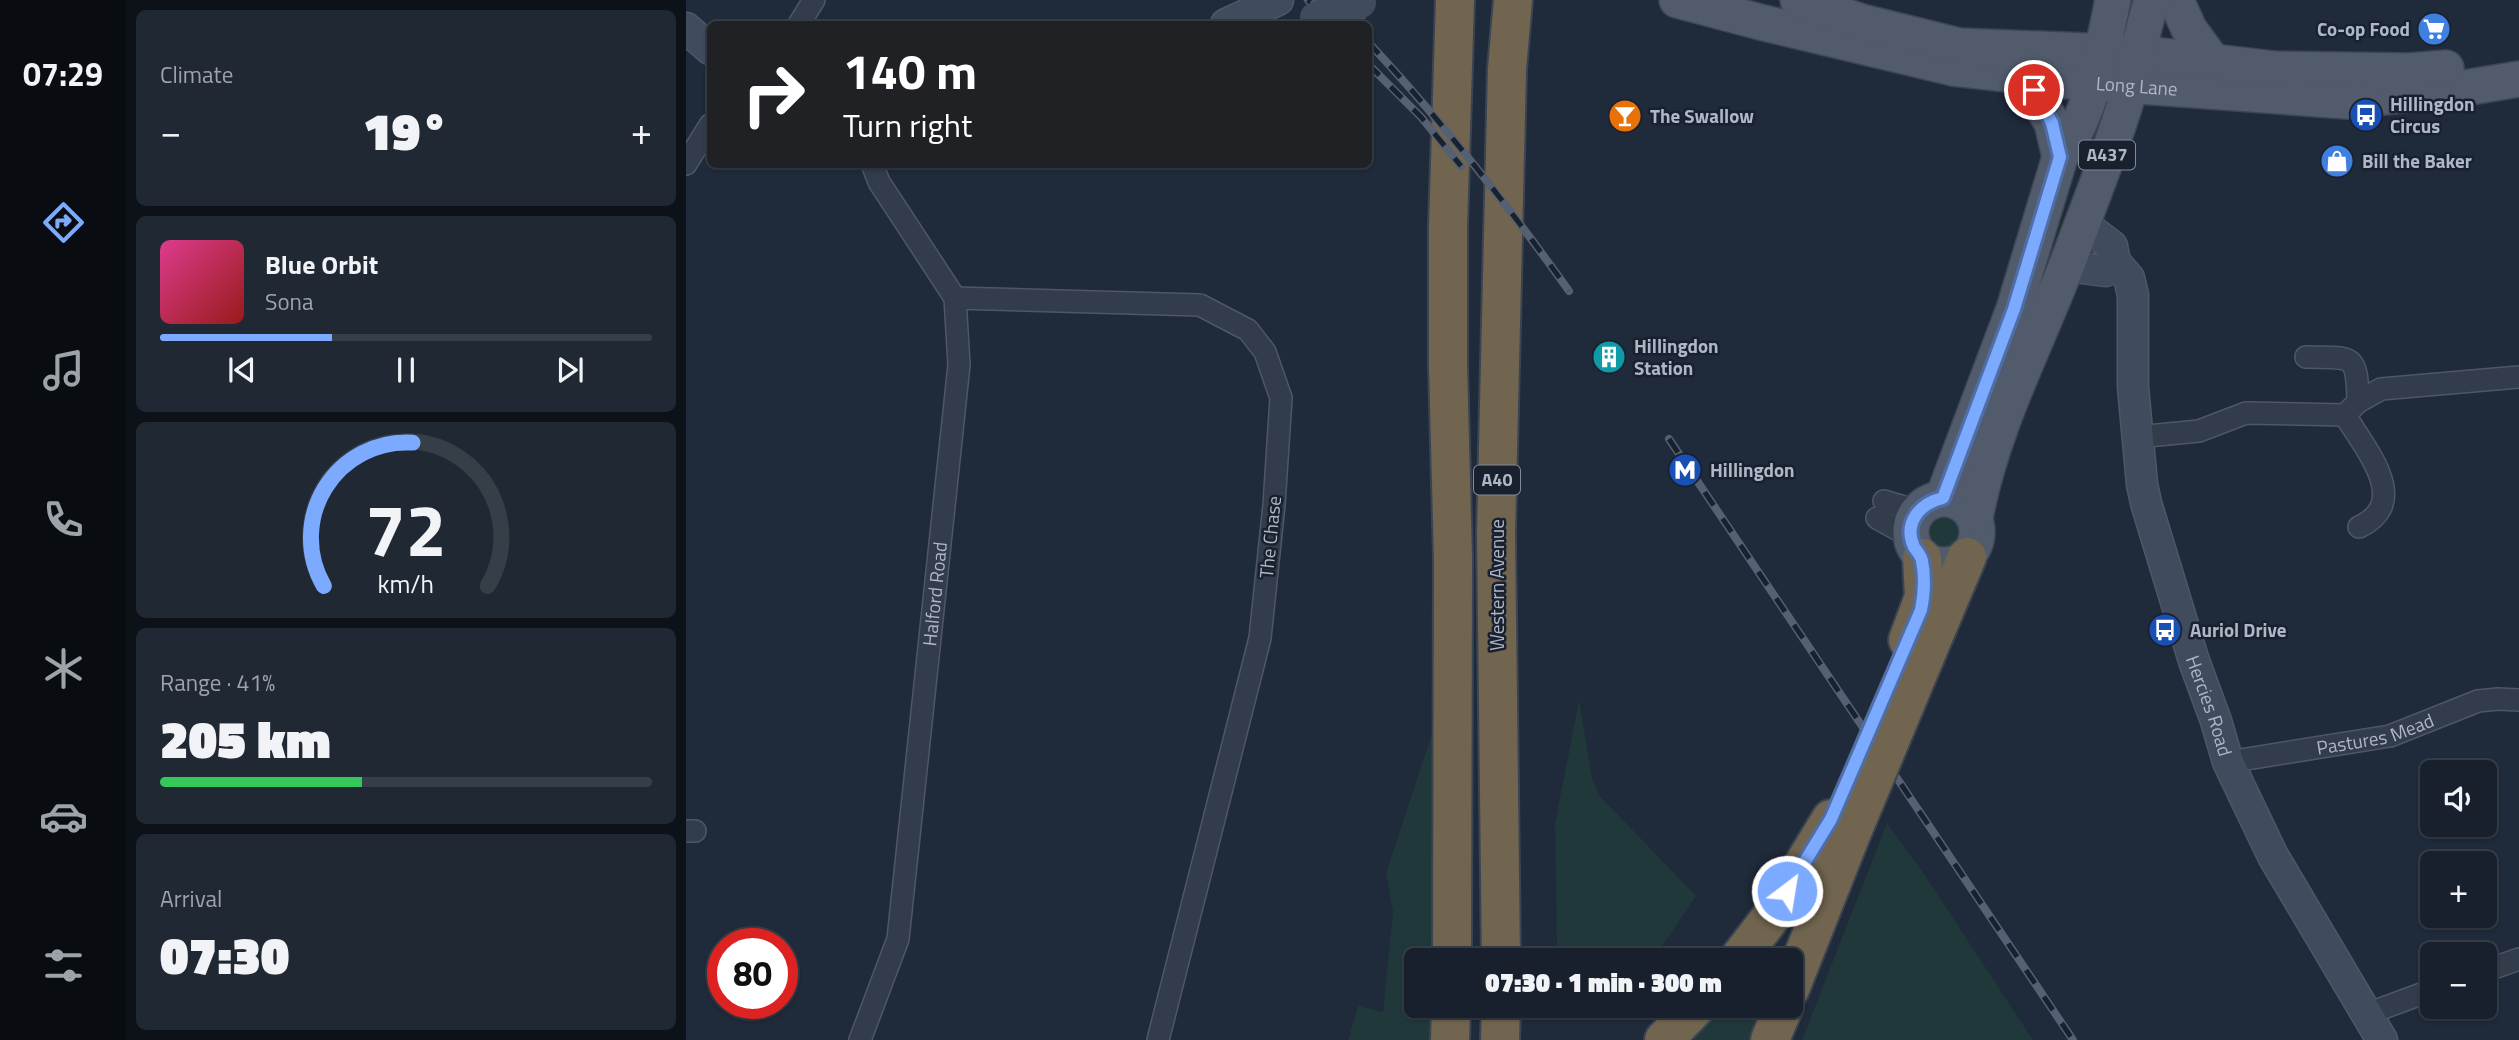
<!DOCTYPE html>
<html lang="en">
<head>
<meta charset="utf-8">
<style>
	body { margin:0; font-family:"Titillium Web",sans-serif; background:#202834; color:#f1f3f6; height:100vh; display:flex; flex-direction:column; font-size:26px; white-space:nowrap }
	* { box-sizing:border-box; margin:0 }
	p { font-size:23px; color:#9ea3a9 }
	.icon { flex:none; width:38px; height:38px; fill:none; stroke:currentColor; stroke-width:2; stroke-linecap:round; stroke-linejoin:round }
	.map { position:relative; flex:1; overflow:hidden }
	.details { display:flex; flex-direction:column; gap:10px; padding:10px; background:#0d1218; width:560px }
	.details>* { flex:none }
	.guide { position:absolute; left:21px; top:21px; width:665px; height:147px; border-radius:10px; box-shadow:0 2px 5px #0004,0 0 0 2px #363e48; background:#202124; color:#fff; overflow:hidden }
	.controls { position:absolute; left:1734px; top:760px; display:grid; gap:14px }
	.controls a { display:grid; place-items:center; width:77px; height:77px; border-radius:10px; background:#17202c; box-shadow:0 2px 5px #0004,0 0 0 2px #363e48; font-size:35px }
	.speed { position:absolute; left:21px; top:928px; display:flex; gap:14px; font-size:35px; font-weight:700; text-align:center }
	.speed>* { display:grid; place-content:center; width:91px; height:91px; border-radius:50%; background:#17202c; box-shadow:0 2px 5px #0004,0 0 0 2px #363e48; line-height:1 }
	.speed .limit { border:10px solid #d22; background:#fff; color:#111 }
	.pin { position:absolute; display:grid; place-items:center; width:60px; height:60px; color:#fff; margin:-30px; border:4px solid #fff; border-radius:50%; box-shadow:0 2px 7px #0007 }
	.me { position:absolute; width:77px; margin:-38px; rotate:31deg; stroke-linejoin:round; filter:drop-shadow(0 0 5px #0008) }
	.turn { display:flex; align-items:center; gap:24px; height:147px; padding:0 21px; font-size:32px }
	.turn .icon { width:91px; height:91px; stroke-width:2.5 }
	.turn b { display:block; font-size:49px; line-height:60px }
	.big { font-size:52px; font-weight:800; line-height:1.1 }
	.details .widget { flex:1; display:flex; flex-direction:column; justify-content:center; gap:10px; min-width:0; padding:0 24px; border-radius:10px; background:#202834 }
	.details .dial { align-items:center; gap:0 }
	.dial svg { height:182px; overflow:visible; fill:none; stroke:#363e48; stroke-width:7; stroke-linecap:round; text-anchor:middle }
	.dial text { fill:#f1f3f6; stroke:none }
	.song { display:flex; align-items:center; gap:21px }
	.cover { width:84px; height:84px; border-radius:10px; background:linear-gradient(135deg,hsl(330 70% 55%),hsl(0 70% 35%)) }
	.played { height:7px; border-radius:4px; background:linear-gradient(90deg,#7baaff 35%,#363e48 35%) }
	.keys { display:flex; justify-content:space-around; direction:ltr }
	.heat { display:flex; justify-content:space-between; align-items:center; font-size:38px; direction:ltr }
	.charge { height:10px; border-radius:5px; background:linear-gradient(90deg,#34c759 41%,#363e48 0) }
	.trip { position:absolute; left:718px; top:948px; width:399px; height:70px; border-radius:10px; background:#17202c; box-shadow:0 2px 5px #0004,0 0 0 2px #363e48; font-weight:800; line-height:70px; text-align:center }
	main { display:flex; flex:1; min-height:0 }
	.menu { display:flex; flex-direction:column; width:126px; justify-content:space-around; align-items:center; background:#090d12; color:#9ea3a9 }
	.menu .icon { width:49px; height:49px }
	.menu .on { color:#7baaff }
	.menu b { font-size:32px; color:#f1f3f6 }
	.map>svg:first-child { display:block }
	.green { fill:#21383b }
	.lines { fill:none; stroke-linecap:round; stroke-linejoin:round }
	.street-casing { stroke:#4e5765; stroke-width:24 }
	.secondary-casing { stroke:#4e5765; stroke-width:33 }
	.primary-casing { stroke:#3c4554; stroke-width:38 }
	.highway-casing { stroke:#3b4452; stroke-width:42 }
	.street { stroke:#333c4b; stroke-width:21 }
	.secondary { stroke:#414b5e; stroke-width:30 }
	.primary { stroke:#515b6b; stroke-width:35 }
	.highway { stroke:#71654f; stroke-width:38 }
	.rail-casing { stroke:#556072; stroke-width:8 }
	.rail { stroke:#19212f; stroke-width:5; stroke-dasharray:16; stroke-linecap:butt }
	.secondary-bridge-casing { stroke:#4e5765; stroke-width:33; stroke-linecap:butt }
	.highway-bridge-casing { stroke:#3b4452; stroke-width:42; stroke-linecap:butt }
	.secondary-bridge { stroke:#414b5e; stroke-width:30 }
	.highway-bridge { stroke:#71654f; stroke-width:38 }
	.route-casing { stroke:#506ea6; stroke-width:18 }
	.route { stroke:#7baaff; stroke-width:12 }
	.labels { text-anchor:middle; stroke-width:5; stroke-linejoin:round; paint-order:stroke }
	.shield { fill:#19212f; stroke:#818a99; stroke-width:2 }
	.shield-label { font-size:18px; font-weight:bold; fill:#aeb7c7 }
	.poi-label { font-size:19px; font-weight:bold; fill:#aeb7c7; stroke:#19212f; text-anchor:start }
	.street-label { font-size:19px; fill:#aeb7c7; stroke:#19212f }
</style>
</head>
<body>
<main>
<nav class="menu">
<b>07:29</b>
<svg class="icon on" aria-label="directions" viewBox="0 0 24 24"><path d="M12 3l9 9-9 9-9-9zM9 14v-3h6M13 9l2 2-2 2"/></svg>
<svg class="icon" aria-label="music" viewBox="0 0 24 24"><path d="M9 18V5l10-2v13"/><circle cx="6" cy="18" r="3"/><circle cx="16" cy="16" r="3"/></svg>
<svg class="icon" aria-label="phone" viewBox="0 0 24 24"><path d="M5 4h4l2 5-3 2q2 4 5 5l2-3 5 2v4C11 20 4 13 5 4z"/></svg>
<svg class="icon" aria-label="climate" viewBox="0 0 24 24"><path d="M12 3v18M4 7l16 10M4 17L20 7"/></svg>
<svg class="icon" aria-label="car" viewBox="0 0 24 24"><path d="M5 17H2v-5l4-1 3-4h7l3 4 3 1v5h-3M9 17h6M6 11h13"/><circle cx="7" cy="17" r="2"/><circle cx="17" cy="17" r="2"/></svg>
<svg class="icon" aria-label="filters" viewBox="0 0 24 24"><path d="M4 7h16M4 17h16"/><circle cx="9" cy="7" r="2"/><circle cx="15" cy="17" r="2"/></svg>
</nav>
<section class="details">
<div class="widget"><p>Climate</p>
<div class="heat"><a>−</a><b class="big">19°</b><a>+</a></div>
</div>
<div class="widget">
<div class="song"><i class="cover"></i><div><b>Blue Orbit</b><p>Sona</p></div></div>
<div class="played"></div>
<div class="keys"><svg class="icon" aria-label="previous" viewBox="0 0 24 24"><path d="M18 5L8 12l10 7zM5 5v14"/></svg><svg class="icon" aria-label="pause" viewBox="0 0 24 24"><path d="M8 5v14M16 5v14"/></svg><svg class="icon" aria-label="next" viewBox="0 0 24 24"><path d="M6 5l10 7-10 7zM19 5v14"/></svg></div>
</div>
<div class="widget dial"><svg viewBox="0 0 100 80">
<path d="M14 69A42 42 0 1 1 86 69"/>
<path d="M14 69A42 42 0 0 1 53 6" stroke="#7baaff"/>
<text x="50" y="56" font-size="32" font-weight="700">72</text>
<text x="50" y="72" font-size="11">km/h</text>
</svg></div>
<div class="widget"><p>Range · 41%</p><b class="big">205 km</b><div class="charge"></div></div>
<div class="widget"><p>Arrival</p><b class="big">07:30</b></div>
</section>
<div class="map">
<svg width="1833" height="1040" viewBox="0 0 1833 1040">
	<rect width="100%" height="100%" fill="#1f2a3a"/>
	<path class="green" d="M1239 532a19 19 0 1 1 38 0a19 19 0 1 1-38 0Z
		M 893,700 L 906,778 L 913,795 L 1010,896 L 970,955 L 962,961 L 874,961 L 871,952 L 869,824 Z
		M 746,734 L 746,961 L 730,961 L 730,1006 L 746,1006 L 746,1040 L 662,1040 L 672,1006 L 697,1012 L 707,912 L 700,873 Z
		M 1201,823 L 1238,874 L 1347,1040 L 1116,1040 Z
		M 1030,1006 L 1076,1006 L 1063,1040 L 1002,1040 Z"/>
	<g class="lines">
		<defs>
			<g id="street">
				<path d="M 113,24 L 128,0"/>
				<path d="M 0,164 L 24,125"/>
				<path d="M 269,298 L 514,305 L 562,330 L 579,352 L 595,398 L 588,505 L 574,638 L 472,1040"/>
				<path d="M 1620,357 C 1667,358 1671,352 1672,402"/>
				<path d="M 1659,415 C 1678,448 1727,502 1673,527"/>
				<path d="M 1451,437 L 1513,431 L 1560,413 L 1659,415 L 1672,402 L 1695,389 L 1833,377"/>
				<path d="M 1198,501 L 1225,509 L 1237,506"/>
				<path d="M 1191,518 L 1225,537"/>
				<path id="s1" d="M 1542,762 L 1704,736 L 1792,701 L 1812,699 L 1833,700"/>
				<path d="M 0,831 L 9,831"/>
				<path d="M 1799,971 L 1833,959"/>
				<path d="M 1681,1014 L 1746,990"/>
				<path id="s2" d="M 174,1040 L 212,939 L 273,365 L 269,298 L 193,182 L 186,164"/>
			</g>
			<g id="secondary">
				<path d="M 540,24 L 592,0"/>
				<path d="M 0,28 L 24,49"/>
				<path id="s3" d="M 1396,223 L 1426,246 L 1429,262 L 1443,278 L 1447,295 L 1447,387 L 1456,484 L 1460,503 L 1508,661 L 1530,721 L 1542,762 L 1587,856 L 1696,1040"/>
				<path d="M 1380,266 L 1419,271 L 1429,262"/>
			</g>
			<g id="primary">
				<path id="s4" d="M 991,0 L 1078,23 L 1267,68 L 1383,81 L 1660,101 L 1772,89 L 1833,79"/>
				<path d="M 1112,0 L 1176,22 L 1273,46 L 1451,53 L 1588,69 L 1724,71 L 1760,68"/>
				<path d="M 1490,0 L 1503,29 L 1527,62"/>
				<path d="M 1339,77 L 1366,123 L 1374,157"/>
				<path d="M 1257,498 L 1328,309 L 1374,157 C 1406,112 1416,53 1427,0"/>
				<circle cx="1258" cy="532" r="33"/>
				<path d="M 1289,518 C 1307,421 1356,335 1389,243 C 1408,192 1429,140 1444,88 C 1452,59 1456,29 1466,0"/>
			</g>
			<path id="highway" d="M 1222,640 L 1238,597 L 1236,558
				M 1231,676 L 1281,557
				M 766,961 L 767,559 L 762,365 L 762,227 L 769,0
				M 815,961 L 810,533 L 821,69 L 827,0
				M 1051,961 L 1088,913 L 1145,819
				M 1104,989 L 1164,837
				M 764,1040 L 765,1006
				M 814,1040 L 815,1006
				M 978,1040 L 1011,1006
				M 1084,1040 L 1098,1006"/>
		</defs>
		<use href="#street" class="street-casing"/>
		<use href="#secondary" class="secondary-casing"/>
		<use href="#primary" class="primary-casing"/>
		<use href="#highway" class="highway-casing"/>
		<use href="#street" class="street"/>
		<use href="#secondary" class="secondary"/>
		<use href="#primary" class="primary"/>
		<use href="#highway" class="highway"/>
		<defs>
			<path id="rail" d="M 622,0 L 644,24
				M 642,0 L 666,24
				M 682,42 C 755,120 821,204 883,291
				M 682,64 L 735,117 L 775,166
				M 983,439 L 1387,1040"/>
		</defs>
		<use href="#rail" class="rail-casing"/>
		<use href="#rail" class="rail"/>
		<defs>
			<path id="secondary-bridge" d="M 629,17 L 675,3"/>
			<path id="highway-bridge" d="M 1164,837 L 1231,676"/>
		</defs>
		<use href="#secondary-bridge" class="secondary-bridge-casing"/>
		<use href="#highway-bridge" class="highway-bridge-casing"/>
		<use href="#secondary-bridge" class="secondary-bridge"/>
		<use href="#highway-bridge" class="highway-bridge"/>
	</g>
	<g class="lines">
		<defs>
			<path id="route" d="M 1101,891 L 1145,819 L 1235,610 C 1238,595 1239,576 1236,561 C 1235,555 1231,552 1228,547 C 1217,523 1234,503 1257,498 L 1328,309 L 1374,157 L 1366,123 L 1348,90"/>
		</defs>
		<use href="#route" class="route-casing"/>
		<use href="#route" class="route"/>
	</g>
	<defs>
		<symbol id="supermarket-disc" viewBox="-11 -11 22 22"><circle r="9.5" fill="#3f7fe0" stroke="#19212f"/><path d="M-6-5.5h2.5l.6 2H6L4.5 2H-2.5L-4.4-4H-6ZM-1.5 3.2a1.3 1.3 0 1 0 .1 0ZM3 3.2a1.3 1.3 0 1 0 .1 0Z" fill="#fff"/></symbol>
		<symbol id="bus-disc" viewBox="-11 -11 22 22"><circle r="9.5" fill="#1a4fb4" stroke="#19212f"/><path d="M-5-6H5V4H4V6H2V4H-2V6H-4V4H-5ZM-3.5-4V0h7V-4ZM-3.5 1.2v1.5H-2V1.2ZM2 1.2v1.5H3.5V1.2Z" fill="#fff"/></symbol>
		<symbol id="bar-disc" viewBox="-11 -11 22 22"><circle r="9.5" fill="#e8710a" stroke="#19212f"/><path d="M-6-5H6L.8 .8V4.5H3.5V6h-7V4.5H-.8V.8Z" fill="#fff"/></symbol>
		<symbol id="shop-disc" viewBox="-11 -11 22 22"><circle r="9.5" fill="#3f7fe0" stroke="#19212f"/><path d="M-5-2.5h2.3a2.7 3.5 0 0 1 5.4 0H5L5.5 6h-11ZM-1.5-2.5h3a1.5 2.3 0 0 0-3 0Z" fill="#fff"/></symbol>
		<symbol id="building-disc" viewBox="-11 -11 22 22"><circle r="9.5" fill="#0f9aa8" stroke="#19212f"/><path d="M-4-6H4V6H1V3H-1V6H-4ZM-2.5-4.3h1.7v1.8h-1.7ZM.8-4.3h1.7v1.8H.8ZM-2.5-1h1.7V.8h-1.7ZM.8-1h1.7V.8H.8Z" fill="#fff"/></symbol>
		<symbol id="metro-disc" viewBox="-11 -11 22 22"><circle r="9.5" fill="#1a4fb4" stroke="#19212f"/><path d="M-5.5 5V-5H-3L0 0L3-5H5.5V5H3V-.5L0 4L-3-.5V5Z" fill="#fff"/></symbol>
	</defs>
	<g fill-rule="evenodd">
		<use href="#supermarket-disc" x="1729" y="10" width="38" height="38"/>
		<use href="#bus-disc" x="1661" y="96" width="38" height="38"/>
		<use href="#bar-disc" x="920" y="97" width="38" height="38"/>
		<use href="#shop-disc" x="1632" y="142" width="38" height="38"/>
		<use href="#building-disc" x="904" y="338" width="38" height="38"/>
		<use href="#metro-disc" x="980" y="451" width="38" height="38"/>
		<use href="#bus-disc" x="1460" y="611" width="38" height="38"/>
	</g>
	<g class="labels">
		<g class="shield">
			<rect x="1393" y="140.5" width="56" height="29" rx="5"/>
			<rect x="788" y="465.5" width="46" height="29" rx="5"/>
		</g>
		<g class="shield-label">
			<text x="1421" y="161">A437</text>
			<text x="811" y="486">A40</text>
		</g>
		<g class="poi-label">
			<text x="1724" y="36" text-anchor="end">Co-op Food</text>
			<text x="1704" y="111">Hillingdon<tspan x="1704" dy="22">Circus</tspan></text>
			<text x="964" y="123">The Swallow</text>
			<text x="1676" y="168">Bill the Baker</text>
			<text x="948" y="353">Hillingdon<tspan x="948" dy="22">Station</tspan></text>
			<text x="1024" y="477">Hillingdon</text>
			<text x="1504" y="637">Auriol Drive</text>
		</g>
		<g class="street-label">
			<text dy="7" stroke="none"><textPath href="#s4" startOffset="469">Long Lane</textPath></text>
			<text transform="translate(584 537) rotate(-84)" y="7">The Chase</text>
			<text transform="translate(811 585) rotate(-90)" y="7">Western Avenue</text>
			<text dy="7" stroke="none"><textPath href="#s2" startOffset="455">Halford Road</textPath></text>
			<text dy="7" stroke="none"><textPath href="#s3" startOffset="514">Hercies Road</textPath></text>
			<text dy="7" stroke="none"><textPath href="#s1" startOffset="150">Pastures Mead</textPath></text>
		</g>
	</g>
</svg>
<div class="controls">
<a><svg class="icon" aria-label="sound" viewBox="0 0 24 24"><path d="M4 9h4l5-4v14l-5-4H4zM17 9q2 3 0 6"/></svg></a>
<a>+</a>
<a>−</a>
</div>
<div class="speed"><div class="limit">80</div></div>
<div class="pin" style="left:1348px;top:90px;background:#d93025"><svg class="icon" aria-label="arrive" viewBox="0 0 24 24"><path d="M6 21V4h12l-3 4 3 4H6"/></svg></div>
<svg class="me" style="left:1101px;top:891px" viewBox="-20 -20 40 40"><circle r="17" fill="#7baaff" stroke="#fff" stroke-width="3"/><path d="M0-11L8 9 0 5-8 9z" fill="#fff"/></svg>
<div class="trip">07:30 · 1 min · 300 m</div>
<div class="guide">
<div class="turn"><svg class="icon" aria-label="right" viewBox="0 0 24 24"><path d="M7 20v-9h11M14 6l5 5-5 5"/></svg><div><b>140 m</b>Turn right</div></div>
</div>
</div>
</main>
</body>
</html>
